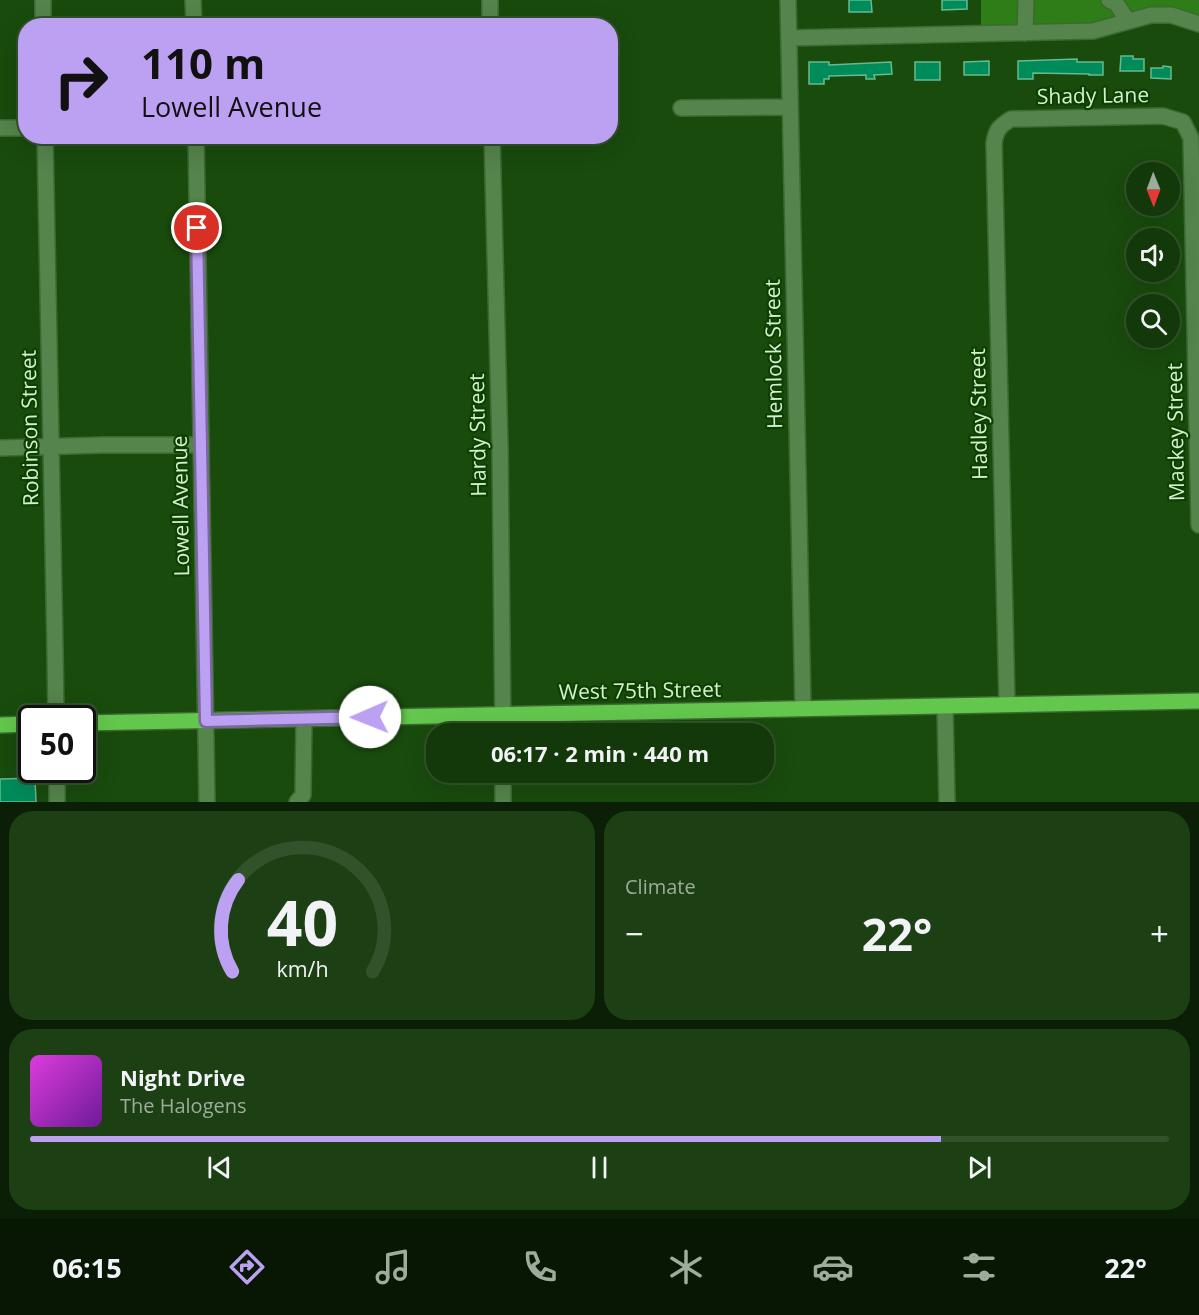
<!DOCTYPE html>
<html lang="en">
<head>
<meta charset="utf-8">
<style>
	body { margin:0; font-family:"Open Sans",sans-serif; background:#1c3f13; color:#f1f3f6; height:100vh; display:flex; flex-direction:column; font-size:22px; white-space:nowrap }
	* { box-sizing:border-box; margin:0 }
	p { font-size:20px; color:#9dac9c }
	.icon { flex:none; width:33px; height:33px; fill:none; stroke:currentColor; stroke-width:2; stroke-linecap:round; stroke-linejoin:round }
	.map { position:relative; height:802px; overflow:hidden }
	.details { display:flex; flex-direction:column; gap:9px; padding:9px; background:#0a1f06; flex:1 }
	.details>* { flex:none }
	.top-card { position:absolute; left:18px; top:18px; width:600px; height:126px; border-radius:24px; box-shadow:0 6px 24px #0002,0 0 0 2px #32522b; background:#bca0f2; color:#111; overflow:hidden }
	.needle { width:39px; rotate:179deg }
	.buttons { position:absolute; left:1126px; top:162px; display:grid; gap:12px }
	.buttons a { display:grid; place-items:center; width:54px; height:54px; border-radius:50%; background:#13380a; box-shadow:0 6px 24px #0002,0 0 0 2px #32522b; font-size:30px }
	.speed { position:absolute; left:18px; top:705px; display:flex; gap:12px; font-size:30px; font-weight:700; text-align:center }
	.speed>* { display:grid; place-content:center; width:78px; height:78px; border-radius:50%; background:#13380a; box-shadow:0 6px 24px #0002,0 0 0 2px #32522b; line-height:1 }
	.speed .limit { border:3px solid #111; border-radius:9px; background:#fff; color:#111 }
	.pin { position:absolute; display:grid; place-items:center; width:51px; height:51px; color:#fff; margin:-26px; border:3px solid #fff; border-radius:50%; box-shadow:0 2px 6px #0007 }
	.me { position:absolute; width:66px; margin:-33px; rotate:269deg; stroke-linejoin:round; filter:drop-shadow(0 0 4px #0008) }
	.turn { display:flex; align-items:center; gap:21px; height:126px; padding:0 24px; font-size:27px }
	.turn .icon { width:78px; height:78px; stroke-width:2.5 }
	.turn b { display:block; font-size:42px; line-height:51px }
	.big { font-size:45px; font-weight:700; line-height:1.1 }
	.details .card { flex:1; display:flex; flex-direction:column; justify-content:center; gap:9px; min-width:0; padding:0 21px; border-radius:24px; background:#1c3f13 }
	.details .dial { align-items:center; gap:0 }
	.dial svg { height:156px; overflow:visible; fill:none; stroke:#32522b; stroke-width:7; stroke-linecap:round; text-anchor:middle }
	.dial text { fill:#f1f3f6; stroke:none }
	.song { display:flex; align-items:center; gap:18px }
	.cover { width:72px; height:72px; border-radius:9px; background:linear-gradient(135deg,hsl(300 70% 55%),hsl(280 70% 35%)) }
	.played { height:6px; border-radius:3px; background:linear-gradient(90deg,#bca0f2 80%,#32522b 80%) }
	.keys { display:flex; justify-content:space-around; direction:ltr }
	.heat { display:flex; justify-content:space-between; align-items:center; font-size:33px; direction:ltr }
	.details .tiles { flex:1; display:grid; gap:9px; grid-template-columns:1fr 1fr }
	.card:last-child { grid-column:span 2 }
	.trip { position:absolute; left:426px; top:723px; width:348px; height:60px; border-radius:24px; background:#13380a; box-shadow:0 6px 24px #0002,0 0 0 2px #32522b; font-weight:700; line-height:60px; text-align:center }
	.tabs { display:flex; height:96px; justify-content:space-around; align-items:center; background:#081604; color:#9dac9c }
	.tabs .icon { width:42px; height:42px }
	.tabs .on { color:#bca0f2 }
	.tabs b { font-size:27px; color:#f1f3f6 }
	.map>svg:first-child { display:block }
	.green { fill:#2e7d19 }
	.building { fill:#008b5b; stroke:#65ba8f; stroke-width:1.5 }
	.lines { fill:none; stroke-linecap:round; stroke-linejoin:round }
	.minor-casing { stroke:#3b6930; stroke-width:18 }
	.major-casing { stroke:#3b6930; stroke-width:18 }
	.minor { stroke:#55844c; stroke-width:15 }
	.major { stroke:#63c74d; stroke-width:15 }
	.route-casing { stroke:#7a689d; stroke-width:15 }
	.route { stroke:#bca0f2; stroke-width:10 }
	.labels { text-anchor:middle; stroke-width:4.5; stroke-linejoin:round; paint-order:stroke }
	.street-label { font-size:21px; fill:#d4f0cf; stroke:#0d4000 }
</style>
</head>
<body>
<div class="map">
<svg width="1199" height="802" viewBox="0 0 1199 802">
	<rect width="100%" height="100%" fill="#194b0d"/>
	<path class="green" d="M 981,0 L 1199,0 L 1199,17 L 1105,24 L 981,29 Z"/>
	<path class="building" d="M 849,0 L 871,0 L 872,12 L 849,12 Z
		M 942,0 L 967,0 L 967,9 L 942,10 Z
		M 1121,56 L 1133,56 L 1133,59 L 1144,59 L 1144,71 L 1120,71 Z
		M 1077,59 L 1077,62 L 1103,62 L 1103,75 L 1089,75 L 1089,74 L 1033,73 L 1033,79 L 1018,79 L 1018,61 Z
		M 989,61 L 989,75 L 964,75 L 964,62 Z
		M 809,62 L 829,62 L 829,65 L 891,62 L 892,74 L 874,75 L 875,79 L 866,79 L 866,75 L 829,76 L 829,79 L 824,79 L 824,84 L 809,84 Z
		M 915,62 L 940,62 L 940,80 L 915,80 Z
		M 1163,66 L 1171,67 L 1171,79 L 1151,78 L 1151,68 L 1163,68 Z
		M 35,778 L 36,802 L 0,802 L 0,779 Z"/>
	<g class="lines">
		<defs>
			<path id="minor" d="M 43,0 L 43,26
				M 193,0 L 194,26
				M 490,0 L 490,26
				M 788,0 L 803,708
				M 1109,0 L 1116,3 L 1128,21
				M 1025,33 L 1026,0
				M 790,38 L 1093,31 L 1151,15 L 1171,15 L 1199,24
				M 681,108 L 790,107
				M 0,128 L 26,128
				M 196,136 L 207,802
				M 492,136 L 500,447 L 503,734
				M 45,137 L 55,649 L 56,718
				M 0,448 L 103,445 L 200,445
				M 1007,704 L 994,143 C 996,129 1000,126 1011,119 L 1163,116 L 1183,122 L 1191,138 L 1199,525
				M 945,707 L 947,802
				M 57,770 L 57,802
				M 503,772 L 503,802
				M 297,802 L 303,795 L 304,719"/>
			<path id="major" d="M 82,723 L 1199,701
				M 0,725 L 32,724"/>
		</defs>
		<use href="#minor" class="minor-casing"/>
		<use href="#major" class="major-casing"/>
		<use href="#minor" class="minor"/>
		<use href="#major" class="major"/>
	</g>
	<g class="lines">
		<defs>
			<path id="route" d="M 197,228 L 206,721 L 370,717"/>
		</defs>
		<use href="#route" class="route-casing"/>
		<use href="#route" class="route"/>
	</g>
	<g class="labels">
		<g class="street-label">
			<text transform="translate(1093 96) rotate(-1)" y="7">Shady Lane</text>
			<text transform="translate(774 354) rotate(-91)" y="7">Hemlock Street</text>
			<text transform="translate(979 414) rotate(-91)" y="7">Hadley Street</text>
			<text transform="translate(30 428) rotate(-91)" y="7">Robinson Street</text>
			<text transform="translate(1176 432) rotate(-91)" y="7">Mackey Street</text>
			<text transform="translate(478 435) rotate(-91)" y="7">Hardy Street</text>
			<text transform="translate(181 506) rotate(-91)" y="7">Lowell Avenue</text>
			<text transform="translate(640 691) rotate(-1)" y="7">West 75th Street</text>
		</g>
	</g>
</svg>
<div class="buttons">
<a><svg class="needle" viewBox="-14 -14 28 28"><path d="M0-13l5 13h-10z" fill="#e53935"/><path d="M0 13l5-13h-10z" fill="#9dac9c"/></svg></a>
<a><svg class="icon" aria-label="sound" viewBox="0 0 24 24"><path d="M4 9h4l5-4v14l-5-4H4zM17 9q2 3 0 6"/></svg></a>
<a><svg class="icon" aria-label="search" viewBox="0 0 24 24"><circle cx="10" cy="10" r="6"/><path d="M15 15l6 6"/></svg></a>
</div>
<div class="speed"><div class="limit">50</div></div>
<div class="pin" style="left:197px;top:228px;background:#d93025"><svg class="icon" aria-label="arrive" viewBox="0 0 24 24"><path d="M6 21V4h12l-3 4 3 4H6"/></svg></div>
<svg class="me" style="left:370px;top:717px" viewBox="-20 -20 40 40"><circle r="19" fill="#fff"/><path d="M0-13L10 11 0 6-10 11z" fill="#bca0f2"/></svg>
<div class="trip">06:17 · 2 min · 440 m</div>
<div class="top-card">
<div class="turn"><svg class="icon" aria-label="right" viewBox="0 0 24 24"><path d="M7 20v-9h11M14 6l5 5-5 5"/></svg><div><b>110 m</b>Lowell Avenue</div></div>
</div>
</div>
<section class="details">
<div class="tiles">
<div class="card dial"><svg viewBox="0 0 100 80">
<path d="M14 69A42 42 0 1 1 86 69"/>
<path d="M14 69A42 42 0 0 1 17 22" stroke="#bca0f2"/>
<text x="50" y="56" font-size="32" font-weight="700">40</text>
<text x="50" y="72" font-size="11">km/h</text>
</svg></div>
<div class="card"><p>Climate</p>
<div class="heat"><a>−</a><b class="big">22°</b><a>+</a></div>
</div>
<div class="card">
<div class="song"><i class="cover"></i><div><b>Night Drive</b><p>The Halogens</p></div></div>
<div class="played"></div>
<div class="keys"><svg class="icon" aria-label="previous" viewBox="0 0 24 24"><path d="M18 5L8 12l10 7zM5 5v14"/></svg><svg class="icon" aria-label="pause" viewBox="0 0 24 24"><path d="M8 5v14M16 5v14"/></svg><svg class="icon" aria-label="next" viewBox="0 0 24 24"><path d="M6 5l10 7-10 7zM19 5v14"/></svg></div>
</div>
</div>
</section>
<nav class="tabs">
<b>06:15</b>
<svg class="icon on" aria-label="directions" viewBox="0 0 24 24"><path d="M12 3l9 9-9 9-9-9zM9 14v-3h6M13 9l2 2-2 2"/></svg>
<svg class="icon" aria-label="music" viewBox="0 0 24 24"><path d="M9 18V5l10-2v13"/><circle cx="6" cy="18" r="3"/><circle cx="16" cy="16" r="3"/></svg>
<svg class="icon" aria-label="phone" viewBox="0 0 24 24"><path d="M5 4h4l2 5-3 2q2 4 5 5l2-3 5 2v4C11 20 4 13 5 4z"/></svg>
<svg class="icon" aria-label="climate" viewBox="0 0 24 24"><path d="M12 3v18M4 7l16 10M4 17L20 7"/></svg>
<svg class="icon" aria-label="car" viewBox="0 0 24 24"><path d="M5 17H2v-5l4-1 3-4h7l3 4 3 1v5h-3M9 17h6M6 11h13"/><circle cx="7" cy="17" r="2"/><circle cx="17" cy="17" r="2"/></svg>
<svg class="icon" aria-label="filters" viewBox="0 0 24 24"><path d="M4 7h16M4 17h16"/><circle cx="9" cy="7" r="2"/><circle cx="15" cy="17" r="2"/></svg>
<b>22°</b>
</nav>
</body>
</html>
